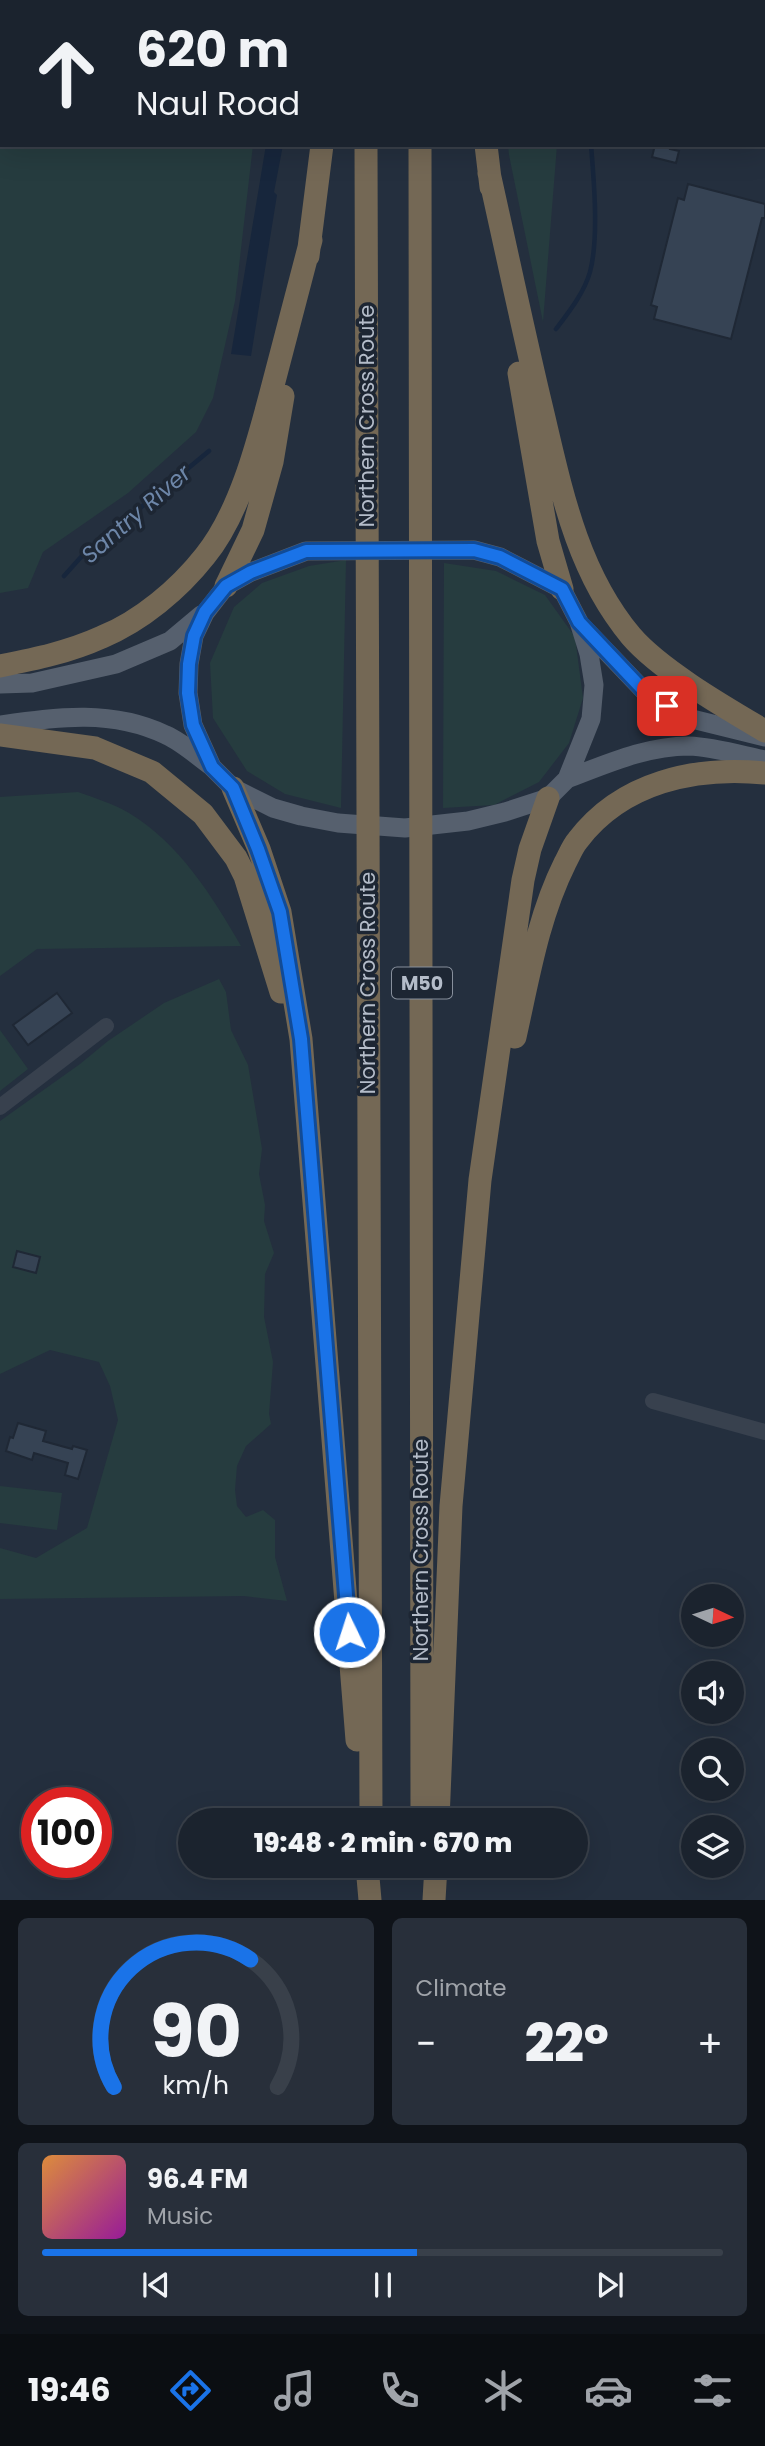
<!DOCTYPE html>
<html lang="en">
<head>
<meta charset="utf-8">
<style>
	body { margin:0; font-family:Poppins,sans-serif; background:#282f3a; color:#f1f3f6; height:100vh; display:flex; flex-direction:column; font-size:26px; white-space:nowrap }
	* { box-sizing:border-box; margin:0 }
	p { font-size:23px; color:#a0a4aa }
	.icon { flex:none; width:38px; height:38px; fill:none; stroke:currentColor; stroke-width:2; stroke-linecap:round; stroke-linejoin:round }
	.map { position:relative; height:1900px; overflow:hidden }
	.drawer { display:flex; flex-direction:column; gap:18px; padding:18px; background:#0f1319; flex:1 }
	.drawer>* { flex:none }
	.top-card { position:absolute; left:0px; top:0px; width:766px; height:147px; box-shadow:0 7px 28px #0002,0 0 0 2px #39404a; background:#1b232e; color:#f1f3f6; overflow:hidden }
	.needle { width:46px; rotate:94deg }
	.fabs { position:absolute; left:681px; top:1584px; display:grid; gap:14px }
	.fabs a { display:grid; place-items:center; width:63px; height:63px; border-radius:50%; background:#1b232e; box-shadow:0 7px 28px #0002,0 0 0 2px #39404a; font-size:35px }
	.speed { position:absolute; left:21px; top:1787px; display:flex; gap:14px; font-size:35px; font-weight:700; text-align:center }
	.speed>* { display:grid; place-content:center; width:91px; height:91px; border-radius:50%; background:#1b232e; box-shadow:0 7px 28px #0002,0 0 0 2px #39404a; line-height:1 }
	.speed .limit { border:10px solid #d22; background:#fff; color:#111 }
	.pin { position:absolute; display:grid; place-items:center; width:60px; height:60px; color:#fff; margin:-30px; border-radius:14px; box-shadow:0 4px 10px #0006 }
	.me { position:absolute; width:77px; margin:-38px; rotate:356deg; stroke-linejoin:round; filter:drop-shadow(0 0 5px #0008) }
	.turn { display:flex; align-items:center; gap:24px; height:147px; padding:0 21px; font-size:32px }
	.turn .icon { width:91px; height:91px; stroke-width:2.5 }
	.turn b { display:block; font-size:49px; line-height:60px }
	.big { font-size:52px; font-weight:800; line-height:1.1 }
	.drawer .card { flex:1; display:flex; flex-direction:column; justify-content:center; gap:10px; min-width:0; padding:0 24px; border-radius:10px; background:#282f3a }
	.drawer .dial { align-items:center; gap:0 }
	.dial svg { height:182px; overflow:visible; fill:none; stroke:#39404a; stroke-width:7; stroke-linecap:round; text-anchor:middle }
	.dial text { fill:#f1f3f6; stroke:none }
	.song { display:flex; align-items:center; gap:21px }
	.cover { width:84px; height:84px; border-radius:10px; background:linear-gradient(135deg,hsl(30 70% 55%),hsl(300 70% 35%)) }
	.played { height:7px; border-radius:4px; background:linear-gradient(90deg,#1a73e8 55%,#39404a 55%) }
	.keys { display:flex; justify-content:space-around; direction:ltr }
	.heat { display:flex; justify-content:space-between; align-items:center; font-size:38px; direction:ltr }
	.drawer .tiles { flex:1; display:grid; gap:18px; grid-template-columns:1fr 1fr }
	.card:last-child { grid-column:span 2 }
	.trip { position:absolute; left:178px; top:1808px; width:410px; height:70px; border-radius:35px; background:#1b232e; box-shadow:0 7px 28px #0002,0 0 0 2px #39404a; font-weight:800; line-height:70px; text-align:center }
	.menu { display:flex; height:112px; justify-content:space-around; align-items:center; background:#0b0e12; color:#a0a4aa }
	.menu .icon { width:49px; height:49px }
	.menu .active { color:#1a73e8 }
	.menu b { font-size:32px; color:#f1f3f6 }
	.map>svg:first-child { display:block }
	.green { fill:#263c3f }
	.water { fill:#17263c }
	.lines { fill:none; stroke-linecap:round; stroke-linejoin:round }
	.stream { stroke:#17263c; stroke-width:4.5 }
	.building { fill:#364354; stroke:#1f2835; stroke-width:2 }
	.minor { stroke:#38414e; stroke-width:16 }
	.major { stroke:#56606e; stroke-width:19 }
	.highway { stroke:#746855; stroke-width:23 }
	.route-casing { stroke:#114b97; stroke-width:18 }
	.route { stroke:#1a73e8; stroke-width:12 }
	.labels { text-anchor:middle; stroke-width:7; stroke-linejoin:round; paint-order:stroke }
	.shield { fill:#1d2633; stroke:#878f9c; stroke-width:2 }
	.shield-label { font-size:19px; font-weight:bold; fill:#b4bcc9 }
	.street-label { font-size:21px; fill:#b4bcc9; stroke:#1d2633 }
	.water-label { font-size:23px; font-style:italic; fill:#6d86a8; stroke:#1d2633 }
</style>
</head>
<body>
<div class="map">
<svg width="765" height="1900" viewBox="0 0 765 1900">
	<rect width="100%" height="100%" fill="#242f3e"/>
	<path class="green" d="M 0,0 L 273,0 L 273,2 L 2,2 L 2,145 L 253,145 L 235,301 L 213,398 L 196,432 L 128,493 L 43,552 L 28,588 L 0,593 Z
		M 508,145 L 557,145 L 543,322 L 509,155 Z
		M 346,560 L 341,808 L 285,794 L 247,771 L 213,718 L 210,663 L 234,607 L 262,583 L 309,566 Z
		M 444,563 L 496,571 L 545,595 L 575,637 L 583,698 L 569,743 L 539,782 L 494,805 L 443,808 Z
		M 78,792 C 95,798 114,804 129,813 C 180,844 212,896 241,946 L 37,949 L 0,976 L 0,797 Z
		M 219,979 L 226,992 L 231,1030 L 248,1065 L 262,1149 L 259,1174 L 265,1205 L 264,1221 L 274,1253 L 265,1274 L 264,1317 L 273,1362 L 269,1414 L 271,1424 L 246,1446 L 237,1466 L 235,1490 L 237,1506 L 246,1517 L 263,1510 L 275,1520 L 275,1557 L 287,1601 L 244,1596 L 0,1599 L 0,1548 L 36,1558 L 87,1528 L 118,1420 L 110,1386 L 99,1362 L 50,1350 L 0,1374 L 0,1121 L 80,1064 L 108,1041 L 164,1003 Z
		M 0,1030 L 28,1069 L 0,1091 Z
		M 0,1486 L 62,1493 L 57,1530 L 0,1523 Z"/>
	<path class="water" d="M 266,145 L 283,145 L 274,192 L 277,195 L 251,356 L 231,354 Z"/>
	<g class="lines">
		<path class="stream" d="M 605,2 L 605,0
			M 556,329 C 569,312 584,293 590,272 C 599,238 594,181 591,145
			M 64,576 L 81,557 L 209,451"/>
	</g>
	<path class="building" d="M 655,145 L 671,145 L 670,149 L 679,151 L 676,163 L 652,157 Z
		M 688,184 L 765,204 L 765,218 L 762,218 L 731,339 L 654,319 L 657,307 L 651,305 L 678,198 L 684,200 Z
		M 57,993 L 72,1013 L 28,1045 L 13,1025 Z
		M 17,1251 L 40,1257 L 36,1273 L 13,1267 Z
		M 18,1423 L 46,1431 L 43,1441 L 72,1449 L 73,1446 L 87,1450 L 78,1479 L 65,1475 L 68,1463 L 34,1453 L 32,1460 L 6,1451 L 10,1437 L 13,1438 Z"/>
	<g class="lines">
		<path class="minor" d="M 0,1107 L 106,1026
			M 653,1401 L 765,1432"/>
		<path class="major" d="M 474,550 L 500,557 L 562,589 L 579,622 L 589,654 L 594,685 L 591,719 L 567,779 L 548,798 L 505,812 L 468,821 L 405,828 L 338,823 L 301,816 L 273,808 L 233,788 L 212,767 L 193,725 L 188,693 L 189,664 L 194,636 L 205,613 L 226,586 L 251,572 L 306,551 Z
			M 582,626 L 646,693 L 688,718 L 765,737
			M 0,684 L 32,683 L 116,664 L 170,641 L 201,615
			M 0,725 C 57,717 112,709 166,735 C 182,742 197,756 211,766
			M 567,779 C 607,764 646,746 689,746 C 714,747 741,755 765,760"/>
		<path class="highway" d="M 419,0 L 419,2
			M 467,0 L 468,2
			M 337,2 L 337,0
			M 366,2 L 366,0
			M 366,145 L 371,1820
			M 420,145 L 422,1820
			M 486,145 L 491,187
			M 489,173 C 506,249 522,325 540,401 C 560,484 575,569 631,636 C 660,670 726,708 765,731
			M 308,256 L 322,145
			M 519,373 L 548,541 L 562,589
			M 226,586 L 253,530 L 272,462 L 283,396
			M 0,666 C 35,659 69,652 102,637 C 141,621 179,589 205,556 C 240,513 258,442 272,389 C 285,340 298,290 311,240
			M 0,735 L 95,748 L 152,772 L 203,814 L 236,858 L 245,876 L 281,992
			M 233,788 L 259,849 L 280,912 L 301,1039 L 357,1740
			M 515,1037 C 528,979 538,917 565,863 C 569,856 572,847 578,840 C 622,782 695,766 765,773
			M 438,1820 L 451,1506 L 480,1180 L 523,880 L 530,849 L 548,798
			M 367,1866 L 370,1900
			M 434,1900 L 436,1866"/>
	</g>
	<g class="lines">
		<defs>
			<path id="route" d="M 349,1632 L 301,1039 L 280,912 L 258,849 L 233,788 L 212,767 L 193,725 L 188,693 L 189,664 L 194,636 L 205,612 L 226,586 L 251,572 L 306,551 L 474,550 L 500,557 L 562,589 L 579,622 L 646,693 L 667,706"/>
		</defs>
		<use href="#route" class="route-casing"/>
		<use href="#route" class="route"/>
	</g>
	<g class="labels">
		<rect class="shield" x="392" y="967.5" width="60" height="31" rx="5"/>
		<g class="shield-label">
			<text x="422" y="990">M50</text>
		</g>
		<g class="street-label">
			<text transform="translate(367 416) rotate(-90)" y="7">Northern Cross Route</text>
			<text transform="translate(368 983) rotate(-90)" y="7">Northern Cross Route</text>
			<text transform="translate(421 1550) rotate(-90)" y="7">Northern Cross Route</text>
		</g>
		<g class="water-label">
			<text transform="translate(136 514) rotate(-41)" y="8">Santry River</text>
		</g>
	</g>
</svg>
<div class="fabs">
<a><svg class="needle" viewBox="-14 -14 28 28"><path d="M0-13l5 13h-10z" fill="#e53935"/><path d="M0 13l5-13h-10z" fill="#a0a4aa"/></svg></a>
<a><svg class="icon" aria-label="sound" viewBox="0 0 24 24"><path d="M4 9h4l5-4v14l-5-4H4zM17 9q2 3 0 6"/></svg></a>
<a><svg class="icon" aria-label="search" viewBox="0 0 24 24"><circle cx="10" cy="10" r="6"/><path d="M15 15l6 6"/></svg></a>
<a><svg class="icon" aria-label="layers" viewBox="0 0 24 24"><path d="M12 4l9 5-9 5-9-5zM3 14l9 5 9-5"/></svg></a>
</div>
<div class="speed"><div class="limit">100</div></div>
<div class="pin" style="left:667px;top:706px;background:#d93025"><svg class="icon" aria-label="arrive" viewBox="0 0 24 24"><path d="M6 21V4h12l-3 4 3 4H6"/></svg></div>
<svg class="me" style="left:349px;top:1632px" viewBox="-20 -20 40 40"><circle r="17" fill="#1a73e8" stroke="#fff" stroke-width="3"/><path d="M0-11L8 9 0 5-8 9z" fill="#fff"/></svg>
<div class="trip">19:48 · 2 min · 670 m</div>
<div class="top-card">
<div class="turn"><svg class="icon" aria-label="ahead" viewBox="0 0 24 24"><path d="M12 20V5M6 11l6-6 6 6"/></svg><div><b>620 m</b>Naul Road</div></div>
</div>
</div>
<section class="drawer">
<div class="tiles">
<div class="card dial"><svg viewBox="0 0 100 80">
<path d="M14 69A42 42 0 1 1 86 69"/>
<path d="M14 69A42 42 0 0 1 74 13" stroke="#1a73e8"/>
<text x="50" y="56" font-size="32" font-weight="700">90</text>
<text x="50" y="72" font-size="11">km/h</text>
</svg></div>
<div class="card"><p>Climate</p>
<div class="heat"><a>−</a><b class="big">22°</b><a>+</a></div>
</div>
<div class="card">
<div class="song"><i class="cover"></i><div><b>96.4 FM</b><p>Music</p></div></div>
<div class="played"></div>
<div class="keys"><svg class="icon" aria-label="previous" viewBox="0 0 24 24"><path d="M18 5L8 12l10 7zM5 5v14"/></svg><svg class="icon" aria-label="pause" viewBox="0 0 24 24"><path d="M8 5v14M16 5v14"/></svg><svg class="icon" aria-label="next" viewBox="0 0 24 24"><path d="M6 5l10 7-10 7zM19 5v14"/></svg></div>
</div>
</div>
</section>
<nav class="menu">
<b>19:46</b>
<svg class="icon active" aria-label="directions" viewBox="0 0 24 24"><path d="M12 3l9 9-9 9-9-9zM9 14v-3h6M13 9l2 2-2 2"/></svg>
<svg class="icon" aria-label="music" viewBox="0 0 24 24"><path d="M9 18V5l10-2v13"/><circle cx="6" cy="18" r="3"/><circle cx="16" cy="16" r="3"/></svg>
<svg class="icon" aria-label="phone" viewBox="0 0 24 24"><path d="M5 4h4l2 5-3 2q2 4 5 5l2-3 5 2v4C11 20 4 13 5 4z"/></svg>
<svg class="icon" aria-label="climate" viewBox="0 0 24 24"><path d="M12 3v18M4 7l16 10M4 17L20 7"/></svg>
<svg class="icon" aria-label="car" viewBox="0 0 24 24"><path d="M5 17H2v-5l4-1 3-4h7l3 4 3 1v5h-3M9 17h6M6 11h13"/><circle cx="7" cy="17" r="2"/><circle cx="17" cy="17" r="2"/></svg>
<svg class="icon" aria-label="filters" viewBox="0 0 24 24"><path d="M4 7h16M4 17h16"/><circle cx="9" cy="7" r="2"/><circle cx="15" cy="17" r="2"/></svg>
</nav>
</body>
</html>
